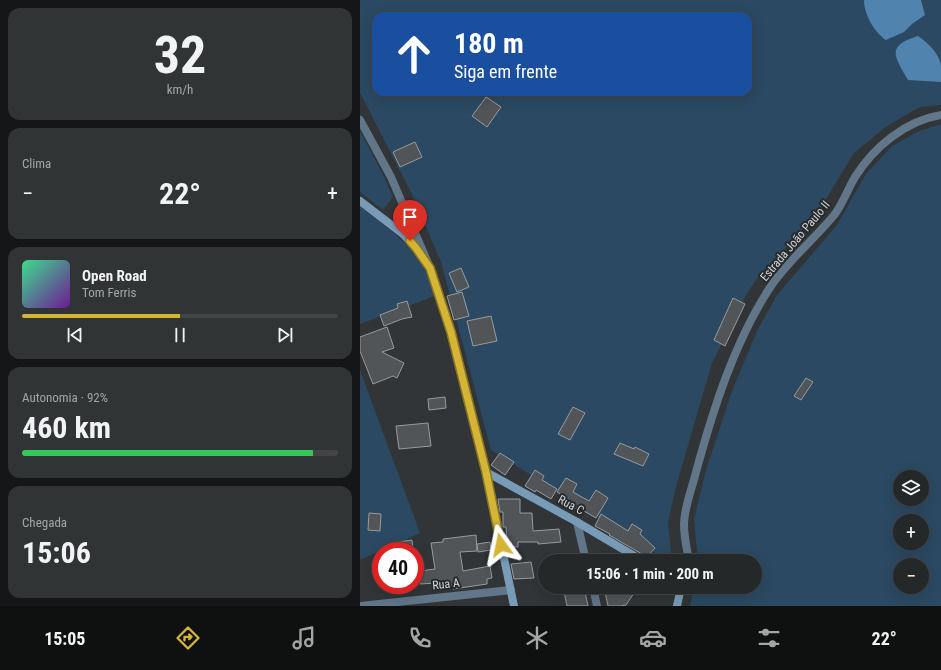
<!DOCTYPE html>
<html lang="pt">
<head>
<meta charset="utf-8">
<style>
	body { margin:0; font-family:"Roboto Condensed",sans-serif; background:#313435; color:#f1f3f6; height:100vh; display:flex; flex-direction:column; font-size:15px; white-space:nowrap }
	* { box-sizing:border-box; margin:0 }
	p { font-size:13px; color:#a3a6a8 }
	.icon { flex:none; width:22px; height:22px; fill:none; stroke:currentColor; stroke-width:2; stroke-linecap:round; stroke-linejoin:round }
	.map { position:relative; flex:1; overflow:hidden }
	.drawer { display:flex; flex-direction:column; gap:8px; padding:8px; background:#141617; width:360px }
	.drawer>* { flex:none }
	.banner { position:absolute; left:12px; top:12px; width:380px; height:84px; border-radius:12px; box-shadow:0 4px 16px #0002,0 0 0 1px #424446; background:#1a4fa0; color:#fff; overflow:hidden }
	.tools { position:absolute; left:533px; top:470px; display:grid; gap:8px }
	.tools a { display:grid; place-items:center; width:36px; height:36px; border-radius:50%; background:#252829; box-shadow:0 4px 16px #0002,0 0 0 1px #424446; font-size:20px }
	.speed { position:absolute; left:12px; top:542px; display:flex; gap:8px; font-size:20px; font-weight:700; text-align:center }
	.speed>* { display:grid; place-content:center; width:52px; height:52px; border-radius:50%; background:#252829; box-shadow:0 4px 16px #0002,0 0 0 1px #424446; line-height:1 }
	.speed .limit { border:6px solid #d22; background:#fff; color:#111 }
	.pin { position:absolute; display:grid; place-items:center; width:34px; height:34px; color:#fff; margin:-41px -17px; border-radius:50% 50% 50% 0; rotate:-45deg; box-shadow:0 0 4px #0007 }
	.pin .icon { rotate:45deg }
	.me { position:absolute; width:44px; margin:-22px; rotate:348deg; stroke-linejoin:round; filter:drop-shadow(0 0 3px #0008) }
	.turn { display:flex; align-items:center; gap:14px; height:84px; padding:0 16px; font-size:18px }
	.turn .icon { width:52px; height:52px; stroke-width:2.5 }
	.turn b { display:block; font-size:28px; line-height:34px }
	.big { font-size:30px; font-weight:700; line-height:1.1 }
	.drawer .widget { flex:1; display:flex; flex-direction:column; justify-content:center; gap:6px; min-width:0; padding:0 14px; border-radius:12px; background:#313435 }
	.drawer .dial { align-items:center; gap:0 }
	.dial b { font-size:52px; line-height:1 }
	.song { display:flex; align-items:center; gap:12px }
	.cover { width:48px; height:48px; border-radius:6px; background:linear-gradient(135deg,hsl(150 70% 55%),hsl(280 70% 35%)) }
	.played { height:4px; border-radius:2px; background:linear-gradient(90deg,#d5b535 50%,#424446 50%) }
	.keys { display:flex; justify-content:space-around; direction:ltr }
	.heat { display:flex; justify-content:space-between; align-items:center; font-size:22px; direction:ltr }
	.charge { height:6px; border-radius:3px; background:linear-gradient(90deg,#34c759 92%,#424446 0) }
	.trip { position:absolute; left:178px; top:554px; width:224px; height:40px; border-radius:20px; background:#252829; box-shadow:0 4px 16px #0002,0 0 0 1px #424446; font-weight:700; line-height:40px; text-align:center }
	.menu { display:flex; height:64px; justify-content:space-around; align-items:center; background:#0f1010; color:#a3a6a8 }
	.menu .icon { width:28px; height:28px }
	.menu .current { color:#d5b535 }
	.menu b { font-size:18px; color:#f1f3f6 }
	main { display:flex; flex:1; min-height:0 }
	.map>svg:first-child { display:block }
	.green { fill:#2b4962; fill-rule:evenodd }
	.water { fill:#5083ae }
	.building { fill:#525558; stroke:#979b9f }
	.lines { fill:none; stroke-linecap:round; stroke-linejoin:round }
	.street { stroke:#617689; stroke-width:8 }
	.secondary { stroke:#789bb8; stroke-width:8 }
	.route-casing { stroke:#8a7622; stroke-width:10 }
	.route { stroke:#d5b535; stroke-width:7 }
	.labels { text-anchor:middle; stroke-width:4; stroke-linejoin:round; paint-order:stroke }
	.street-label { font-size:12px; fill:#d2d4d5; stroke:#272b2d }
</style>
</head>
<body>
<main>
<section class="drawer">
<div class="widget dial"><b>32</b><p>km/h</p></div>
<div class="widget"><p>Clima</p>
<div class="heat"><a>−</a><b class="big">22°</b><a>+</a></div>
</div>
<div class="widget">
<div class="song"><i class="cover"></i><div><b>Open Road</b><p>Tom Ferris</p></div></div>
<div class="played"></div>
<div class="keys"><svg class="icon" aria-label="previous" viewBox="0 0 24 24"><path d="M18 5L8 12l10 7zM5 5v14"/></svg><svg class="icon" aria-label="pause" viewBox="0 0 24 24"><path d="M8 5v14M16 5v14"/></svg><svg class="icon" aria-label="next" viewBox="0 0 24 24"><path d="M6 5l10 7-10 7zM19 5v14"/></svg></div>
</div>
<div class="widget"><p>Autonomia · 92%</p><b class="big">460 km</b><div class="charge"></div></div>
<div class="widget"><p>Chegada</p><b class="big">15:06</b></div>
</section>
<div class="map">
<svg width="581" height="606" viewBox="0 0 581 606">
	<rect width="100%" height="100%" fill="#313537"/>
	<path class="green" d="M 0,0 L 581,0 L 581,105 L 560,107 L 527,126 L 494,153 L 457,214 L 438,236 L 414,259 L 395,281 L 385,297 L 352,363 L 315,490 L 308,523 L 312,561 L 308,561 L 131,450 L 81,262 L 51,192 L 0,93 ZM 16,16 L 388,16 L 388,92 L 16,92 Z
		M 581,124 L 581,606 L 330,606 L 334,587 L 395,587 L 395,561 L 337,561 L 337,551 L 334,519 L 346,470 L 372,391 L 397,331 L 417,295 L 477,225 L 506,174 L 532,146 L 559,131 ZM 540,477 L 562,477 L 562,499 L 540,499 ZM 540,521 L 562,521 L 562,543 L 540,543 ZM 540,565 L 562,565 L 562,587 L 540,587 Z
		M 0,131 L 21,171 L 33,197 L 23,210 L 0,192 Z
		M 0,206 C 24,225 52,244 66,272 C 70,280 72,288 75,296 L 0,324 Z
		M 0,370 L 60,533 L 0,560 Z"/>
	<path class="water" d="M 504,0 L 561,0 L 565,15 L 552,24 L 544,32 L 526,40 C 514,32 504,14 504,0 Z
		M 558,36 C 567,42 580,54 581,66 C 581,71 581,77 581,82 L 548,80 C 535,57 525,46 558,36 Z"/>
	<path class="building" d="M 126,97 L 141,107 L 127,127 L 112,116 Z
		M 55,142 L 62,157 L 40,167 L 33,152 Z
		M 101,268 L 109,287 L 97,292 L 89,273 Z
		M 102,292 L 109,316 L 94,320 L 87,296 Z
		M 373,298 L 385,304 L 365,346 L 354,340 Z
		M 47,301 L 52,317 L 42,319 L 24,326 L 20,315 L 38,308 L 37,304 Z
		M 131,316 L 137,341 L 113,346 L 107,321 Z
		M 27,327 L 34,348 L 22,352 L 44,363 L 37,378 L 33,376 L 13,384 L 0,351 L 0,337 Z
		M 446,378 L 453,382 L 441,400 L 434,396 Z
		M 85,397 L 86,408 L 69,410 L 68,399 Z
		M 213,407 L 225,413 L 210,440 L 198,434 Z
		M 68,423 L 71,446 L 39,449 L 36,426 Z
		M 260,443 L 274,449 L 275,447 L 289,454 L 283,466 L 254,454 Z
		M 140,453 L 154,462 L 145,475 L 131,465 Z
		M 175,470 L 184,476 L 182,480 L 197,489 L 191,499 L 176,490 L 175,492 L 165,486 Z
		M 206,478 L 217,484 L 213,492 L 229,501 L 236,490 L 248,498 L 236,518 L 217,507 L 216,509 L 208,504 L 210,500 L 197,492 Z
		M 138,499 L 160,499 L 160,513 L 172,513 L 173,531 L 199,529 L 201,542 L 178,544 L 178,542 L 158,542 L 158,547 L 147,547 L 146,527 L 143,527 L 143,512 L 140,512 Z
		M 9,513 L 21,514 L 20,531 L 8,530 Z
		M 241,514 L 268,531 L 272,524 L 282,530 L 280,534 L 295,548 L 287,557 L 249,535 L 250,534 L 235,526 Z
		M 116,535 L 117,551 L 100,552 L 103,571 L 130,566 L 132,578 L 127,579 L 127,584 L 93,589 L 92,585 L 78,588 L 77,583 L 60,584 L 59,571 L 75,569 L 71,543 L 83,542 L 83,539 Z
		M 52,540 L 53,549 L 38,550 L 38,542 Z
		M 130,542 L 131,550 L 118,552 L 117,544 Z
		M 171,562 L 174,578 L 154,579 L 151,564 Z
		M 203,587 L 224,587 L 228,606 L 207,606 Z
		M 244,587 L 278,587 L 266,605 L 261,606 L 248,606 Z"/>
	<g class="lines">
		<path class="street" d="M 0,120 L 31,177 L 68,263
			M 217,522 L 226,561
			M 329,561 C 327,549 324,537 324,525 C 324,507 332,489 336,472 C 353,410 374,343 409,289 C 427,261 454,240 475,214 C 483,203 488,189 495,177 C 514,147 545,121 581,115
			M 233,587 L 237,606
			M 0,606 L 151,590"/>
		<path class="secondary" d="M 0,201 L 43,234 L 56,248 L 70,268 L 91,331 L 126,472 L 154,606
			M 126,472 L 217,522 L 283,561
			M 317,606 L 320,592 L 319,587"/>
	</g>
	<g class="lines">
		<defs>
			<path id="route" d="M 50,241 L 56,248 L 70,268 L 91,332 L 126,472 L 141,545"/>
		</defs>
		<use href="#route" class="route-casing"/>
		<use href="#route" class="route"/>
	</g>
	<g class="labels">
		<g class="street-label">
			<text transform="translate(435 241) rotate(-50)" y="4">Estrada João Paulo II</text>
			<text transform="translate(211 505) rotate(29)" y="4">Rua C</text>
			<text transform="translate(86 584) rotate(-6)" y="4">Rua A</text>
		</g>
	</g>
</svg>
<div class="tools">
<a><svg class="icon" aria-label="layers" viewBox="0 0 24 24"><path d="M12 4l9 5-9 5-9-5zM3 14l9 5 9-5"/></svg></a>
<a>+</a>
<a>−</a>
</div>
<div class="speed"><div class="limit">40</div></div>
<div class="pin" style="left:50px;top:241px;background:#d93025"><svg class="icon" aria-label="arrive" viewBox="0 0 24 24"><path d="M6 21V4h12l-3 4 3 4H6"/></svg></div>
<svg class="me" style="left:141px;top:545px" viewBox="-20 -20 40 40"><path d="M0-17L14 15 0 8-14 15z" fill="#d5b535" stroke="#fff" stroke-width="4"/></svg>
<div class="trip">15:06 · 1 min · 200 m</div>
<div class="banner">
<div class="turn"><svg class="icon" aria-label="ahead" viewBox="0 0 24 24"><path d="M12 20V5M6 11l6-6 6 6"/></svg><div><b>180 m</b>Siga em frente</div></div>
</div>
</div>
</main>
<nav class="menu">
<b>15:05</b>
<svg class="icon current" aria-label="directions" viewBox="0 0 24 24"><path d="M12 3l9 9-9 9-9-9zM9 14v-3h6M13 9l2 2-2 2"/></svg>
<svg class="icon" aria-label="music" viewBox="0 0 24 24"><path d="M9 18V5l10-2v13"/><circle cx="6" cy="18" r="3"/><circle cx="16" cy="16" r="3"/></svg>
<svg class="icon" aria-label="phone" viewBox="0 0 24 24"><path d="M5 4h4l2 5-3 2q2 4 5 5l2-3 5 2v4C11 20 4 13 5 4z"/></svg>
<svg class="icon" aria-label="climate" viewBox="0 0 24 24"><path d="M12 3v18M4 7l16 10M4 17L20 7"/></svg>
<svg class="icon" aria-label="car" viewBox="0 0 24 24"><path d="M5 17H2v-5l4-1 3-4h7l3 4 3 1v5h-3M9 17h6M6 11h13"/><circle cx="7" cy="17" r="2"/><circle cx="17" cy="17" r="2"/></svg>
<svg class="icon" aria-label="filters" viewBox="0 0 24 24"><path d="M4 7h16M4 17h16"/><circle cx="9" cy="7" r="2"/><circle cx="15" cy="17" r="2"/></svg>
<b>22°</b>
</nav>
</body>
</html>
